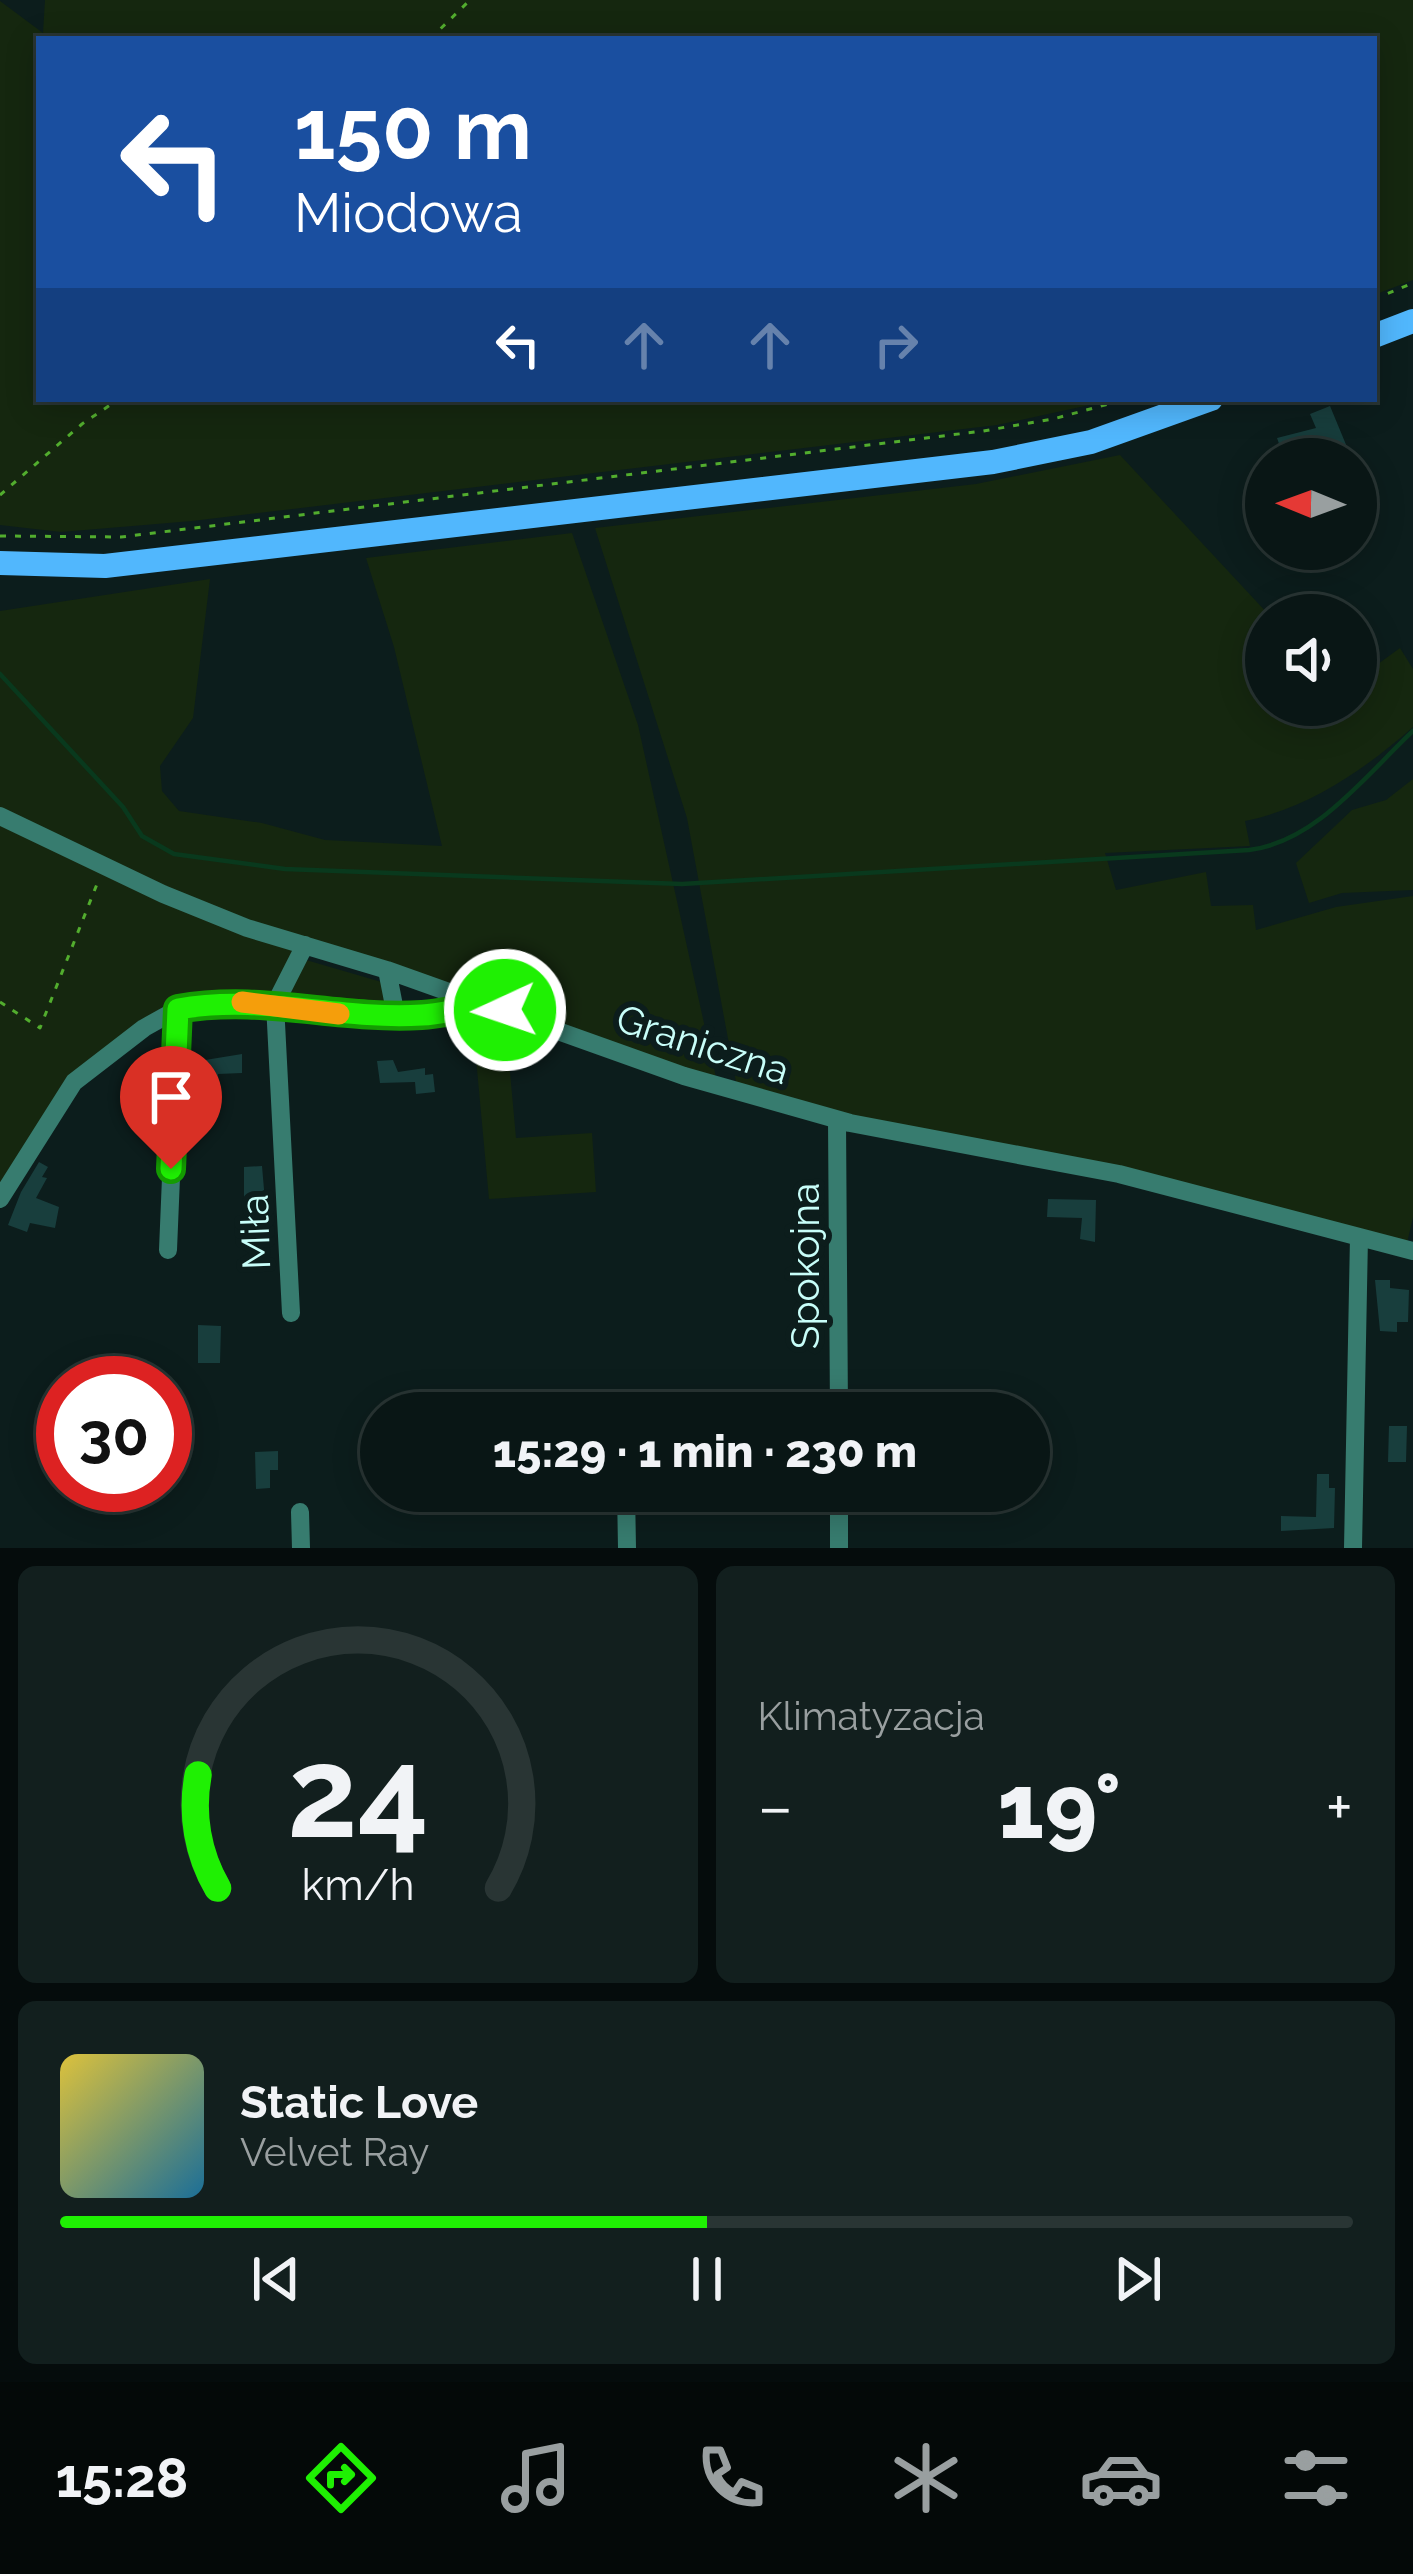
<!DOCTYPE html>
<html lang="pl">
<head>
<meta charset="utf-8">
<style>
	body { margin:0; font-family:Raleway,sans-serif; background:#121f1e; color:#f1f3f6; height:100vh; display:flex; flex-direction:column; font-size:45px; white-space:nowrap }
	* { box-sizing:border-box; margin:0 }
	p { font-size:39px; color:#999fa0 }
	.icon { flex:none; width:66px; height:66px; fill:none; stroke:currentColor; stroke-width:2; stroke-linecap:round; stroke-linejoin:round }
	.map { position:relative; height:1548px; overflow:hidden }
	.sheet { display:flex; flex-direction:column; gap:18px; padding:18px; background:#050c0c; flex:1 }
	.sheet>* { flex:none }
	.hud { position:absolute; left:36px; top:36px; width:1341px; height:366px; border-radius:0px; box-shadow:0 6px 30px #0003,0 0 0 3px #293534; background:#1a4fa0; color:#fff; overflow:hidden }
	.needle { width:78px; rotate:271deg }
	.tools { position:absolute; left:1245px; top:438px; display:grid; gap:24px }
	.tools a { display:grid; place-items:center; width:132px; height:132px; border-radius:50%; background:#091615; box-shadow:0 6px 30px #0003,0 0 0 3px #293534; font-size:60px }
	.speed { position:absolute; left:36px; top:1356px; display:flex; gap:24px; font-size:60px; font-weight:700; text-align:center }
	.speed>* { display:grid; place-content:center; width:156px; height:156px; border-radius:50%; background:#091615; box-shadow:0 6px 30px #0003,0 0 0 3px #293534; line-height:1 }
	.speed .limit { border:18px solid #d22; background:#fff; color:#111 }
	.pin { position:absolute; display:grid; place-items:center; width:102px; height:102px; color:#fff; margin:-123px -51px; border-radius:50% 50% 50% 0; rotate:-45deg; box-shadow:0 0 12px #0007 }
	.pin .icon { rotate:45deg }
	.me { position:absolute; width:132px; margin:-66px; rotate:267deg; stroke-linejoin:round; filter:drop-shadow(0 0 9px #0008) }
	.turn { display:flex; align-items:center; gap:42px; height:252px; padding:0 60px; font-size:54px }
	.turn .icon { width:156px; height:156px; stroke-width:2.5 }
	.turn b { display:block; font-size:84px; line-height:102px }
	.lanes { display:flex; align-items:center; height:114px; padding:0 60px; background:#0003; justify-content:center; gap:60px; direction:ltr }
	.lanes .off { opacity:.35 }
	.big { font-size:90px; font-weight:800; line-height:1.1 }
	.sheet .tile { flex:1; display:flex; flex-direction:column; justify-content:center; gap:18px; min-width:0; padding:0 42px; border-radius:18px; background:#121f1e }
	.sheet .dial { align-items:center; gap:0 }
	.dial svg { height:312px; overflow:visible; fill:none; stroke:#293534; stroke-width:7; stroke-linecap:round; text-anchor:middle }
	.dial text { fill:#f1f3f6; stroke:none }
	.song { display:flex; align-items:center; gap:36px }
	.cover { width:144px; height:144px; border-radius:18px; background:linear-gradient(135deg,hsl(50 70% 55%),hsl(200 70% 35%)) }
	.played { height:12px; border-radius:6px; background:linear-gradient(90deg,#1ff003 50%,#293534 50%) }
	.keys { display:flex; justify-content:space-around; direction:ltr }
	.heat { display:flex; justify-content:space-between; align-items:center; font-size:66px; direction:ltr }
	.sheet .tiles { flex:1; display:grid; gap:18px; grid-template-columns:1fr 1fr }
	.tile:last-child { grid-column:span 2 }
	.trip { position:absolute; left:360px; top:1392px; width:690px; height:120px; border-radius:60px; background:#091615; box-shadow:0 6px 30px #0003,0 0 0 3px #293534; font-weight:800; line-height:120px; text-align:center }
	.tab-bar { display:flex; height:192px; justify-content:space-around; align-items:center; background:#040908; color:#999fa0 }
	.tab-bar .icon { width:84px; height:84px }
	.tab-bar .active { color:#1ff003 }
	.tab-bar b { font-size:54px; color:#f1f3f6 }
	.map>svg:first-child { display:block }
	.green { fill:#15270f }
	.lines { fill:none; stroke-linecap:round; stroke-linejoin:round }
	.stream { stroke:#09391d; stroke-width:4.5 }
	.building { fill:#183e3d }
	.path { stroke:#52ad2e; stroke-width:3; stroke-dasharray:6 9; stroke-linecap:butt }
	.minor { stroke:#377c6f; stroke-width:18 }
	.major { stroke:#51b7fd; stroke-width:24 }
	.route-casing { stroke:#149c02; stroke-width:30 }
	.route { stroke:#1ff003; stroke-width:21 }
	.slow { stroke:#f59e0b; stroke-width:21 }
	.labels { text-anchor:middle; stroke-width:12; stroke-linejoin:round; paint-order:stroke }
	.street-label { font-size:39px; fill:#c8fef9; stroke:#0c1d1c }
</style>
</head>
<body>
<div class="map">
<svg width="1413" height="1548" viewBox="0 0 1413 1548">
	<rect width="100%" height="100%" fill="#0c1d1c"/>
	<path class="green" d="M 45,0 L 1413,0 L 1413,280 L 1374,295 L 1374,39 L 39,39 L 39,399 L 1117,399 L 997,425 L 192,521 L 61,532 L 0,525 L 0,1 L 43,33 Z
		M 1120,455 L 1269,615 L 1266,705 L 1356,705 L 1356,680 L 1400,648 L 1413,669 L 1413,727 C 1364,770 1309,808 1245,821 L 1250,846 L 1105,853 L 1116,890 L 1206,872 L 1211,906 L 1253,905 L 1256,930 L 1336,907 L 1413,896 L 1413,1217 L 1407,1243 L 842,1115 L 737,1087 L 687,818 L 595,528 L 976,484 Z
		M 572,533 L 638,725 L 717,1082 L 210,907 L 0,810 L 0,611 L 210,579 L 193,718 L 160,766 L 162,791 L 179,811 L 262,823 L 325,840 L 442,846 L 394,647 L 366,558 Z
		M 1413,779 L 1413,890 L 1342,893 L 1309,903 L 1296,863 L 1352,810 L 1386,800 Z
		M 0,820 L 295,948 L 275,997 L 229,997 L 103,1051 L 0,1190 Z
		M 306,960 L 385,983 L 392,1011 L 283,999 Z
		M 472,1015 L 505,1017 L 516,1138 L 592,1133 L 596,1192 L 489,1199 Z"/>
	<g class="lines">
		<path class="stream" d="M 0,674 L 123,807 L 142,836 L 174,854 L 285,869 L 682,884 L 1249,850 C 1316,842 1365,776 1413,731"/>
	</g>
	<path class="building" d="M 1330,406 L 1347,447 L 1327,454 L 1323,444 L 1284,458 L 1277,438 L 1316,428 L 1310,414 Z
		M 242,1054 L 242,1073 L 218,1074 L 219,1094 L 195,1091 L 199,1061 Z
		M 393,1060 L 398,1072 L 425,1068 L 425,1075 L 433,1074 L 435,1092 L 416,1094 L 415,1082 L 380,1083 L 377,1061 Z
		M 39,1162 L 48,1167 L 42,1177 L 47,1178 L 36,1198 L 59,1207 L 55,1228 L 30,1223 L 27,1232 L 8,1225 L 21,1192 Z
		M 262,1166 L 265,1201 L 244,1202 L 244,1167 Z
		M 1048,1199 L 1096,1200 L 1095,1242 L 1080,1239 L 1082,1218 L 1047,1217 Z
		M 1375,1280 L 1390,1280 L 1390,1288 L 1409,1290 L 1408,1322 L 1397,1322 L 1397,1332 L 1380,1331 Z
		M 198,1325 L 221,1326 L 220,1363 L 198,1363 Z
		M 1389,1426 L 1407,1426 L 1406,1462 L 1388,1462 Z
		M 278,1451 L 278,1470 L 270,1470 L 270,1488 L 256,1489 L 255,1452 Z
		M 1317,1474 L 1329,1474 L 1329,1488 L 1335,1488 L 1334,1528 L 1281,1531 L 1281,1516 L 1316,1517 Z"/>
	<g class="lines">
		<path class="path" d="M 430,39 L 470,0
			M 1374,299 L 1413,283
			M 0,495 L 82,424 L 119,399
			M 0,536 L 121,537 L 983,431 L 1053,419 L 1127,399
			M 0,1002 L 40,1028 L 99,879"/>
		<path class="minor" d="M 0,816 L 163,894 L 247,928 L 387,970 L 684,1076 L 850,1123 L 1119,1174 L 1413,1251
			M 387,970 L 396,1016
			M 837,1120 L 839,1413
			M 0,1199 L 74,1082 L 144,1028 L 178,1009 L 227,1001 L 338,1014 L 415,1016 L 484,1003
			M 168,1250 L 178,1009
			M 291,1313 L 275,1004 L 305,945
			M 626,1491 L 627,1548
			M 300,1512 L 301,1548
			M 839,1548 L 839,1491
			M 1353,1548 L 1359,1237"/>
		<path class="major" d="M 1374,336 L 1413,321
			M 0,563 L 105,566 L 993,462 L 1091,442 L 1211,399"/>
	</g>
	<g class="lines">
		<defs>
			<path id="route" d="M 171,1169 L 178,1009 C 263,994 336,1020 422,1015 C 451,1014 477,1001 505,1010"/>
		</defs>
		<use href="#route" class="route-casing"/>
		<use href="#route" class="route"/>
		<path class="slow" d="M 242,1002 L 339,1014"/>
	</g>
	<g class="labels">
		<g class="street-label">
			<text transform="translate(703 1044) rotate(18)" y="14">Graniczna</text>
			<text transform="translate(255 1232) rotate(-92)" y="14">Miła</text>
			<text transform="translate(805 1266) rotate(-90)" y="14">Spokojna</text>
		</g>
	</g>
</svg>
<div class="tools">
<a><svg class="needle" viewBox="-14 -14 28 28"><path d="M0-13l5 13h-10z" fill="#e53935"/><path d="M0 13l5-13h-10z" fill="#999fa0"/></svg></a>
<a><svg class="icon" aria-label="sound" viewBox="0 0 24 24"><path d="M4 9h4l5-4v14l-5-4H4zM17 9q2 3 0 6"/></svg></a>
</div>
<div class="speed"><div class="limit">30</div></div>
<div class="pin" style="left:171px;top:1169px;background:#d93025"><svg class="icon" aria-label="arrive" viewBox="0 0 24 24"><path d="M6 21V4h12l-3 4 3 4H6"/></svg></div>
<svg class="me" style="left:505px;top:1010px" viewBox="-20 -20 40 40"><circle r="17" fill="#1ff003" stroke="#fff" stroke-width="3"/><path d="M0-11L8 9 0 5-8 9z" fill="#fff"/></svg>
<div class="trip">15:29 · 1 min · 230 m</div>
<div class="hud">
<div class="turn"><svg class="icon" aria-label="left" viewBox="0 0 24 24"><path d="M17 20v-9H6M10 6l-5 5 5 5"/></svg><div><b>150 m</b>Miodowa</div></div>
<div class="lanes"><svg class="icon" aria-label="left" viewBox="0 0 24 24"><path d="M17 20v-9H6M10 6l-5 5 5 5"/></svg><svg class="icon off" aria-label="ahead" viewBox="0 0 24 24"><path d="M12 20V5M6 11l6-6 6 6"/></svg><svg class="icon off" aria-label="ahead" viewBox="0 0 24 24"><path d="M12 20V5M6 11l6-6 6 6"/></svg><svg class="icon off" aria-label="right" viewBox="0 0 24 24"><path d="M7 20v-9h11M14 6l5 5-5 5"/></svg></div>
</div>
</div>
<section class="sheet">
<div class="tiles">
<div class="tile dial"><svg viewBox="0 0 100 80">
<path d="M14 69A42 42 0 1 1 86 69"/>
<path d="M14 69A42 42 0 0 1 9 40" stroke="#1ff003"/>
<text x="50" y="56" font-size="32" font-weight="700">24</text>
<text x="50" y="72" font-size="11">km/h</text>
</svg></div>
<div class="tile"><p>Klimatyzacja</p>
<div class="heat"><a>−</a><b class="big">19°</b><a>+</a></div>
</div>
<div class="tile">
<div class="song"><i class="cover"></i><div><b>Static Love</b><p>Velvet Ray</p></div></div>
<div class="played"></div>
<div class="keys"><svg class="icon" aria-label="previous" viewBox="0 0 24 24"><path d="M18 5L8 12l10 7zM5 5v14"/></svg><svg class="icon" aria-label="pause" viewBox="0 0 24 24"><path d="M8 5v14M16 5v14"/></svg><svg class="icon" aria-label="next" viewBox="0 0 24 24"><path d="M6 5l10 7-10 7zM19 5v14"/></svg></div>
</div>
</div>
</section>
<nav class="tab-bar">
<b>15:28</b>
<svg class="icon active" aria-label="directions" viewBox="0 0 24 24"><path d="M12 3l9 9-9 9-9-9zM9 14v-3h6M13 9l2 2-2 2"/></svg>
<svg class="icon" aria-label="music" viewBox="0 0 24 24"><path d="M9 18V5l10-2v13"/><circle cx="6" cy="18" r="3"/><circle cx="16" cy="16" r="3"/></svg>
<svg class="icon" aria-label="phone" viewBox="0 0 24 24"><path d="M5 4h4l2 5-3 2q2 4 5 5l2-3 5 2v4C11 20 4 13 5 4z"/></svg>
<svg class="icon" aria-label="climate" viewBox="0 0 24 24"><path d="M12 3v18M4 7l16 10M4 17L20 7"/></svg>
<svg class="icon" aria-label="car" viewBox="0 0 24 24"><path d="M5 17H2v-5l4-1 3-4h7l3 4 3 1v5h-3M9 17h6M6 11h13"/><circle cx="7" cy="17" r="2"/><circle cx="17" cy="17" r="2"/></svg>
<svg class="icon" aria-label="filters" viewBox="0 0 24 24"><path d="M4 7h16M4 17h16"/><circle cx="9" cy="7" r="2"/><circle cx="15" cy="17" r="2"/></svg>
</nav>
</body>
</html>
